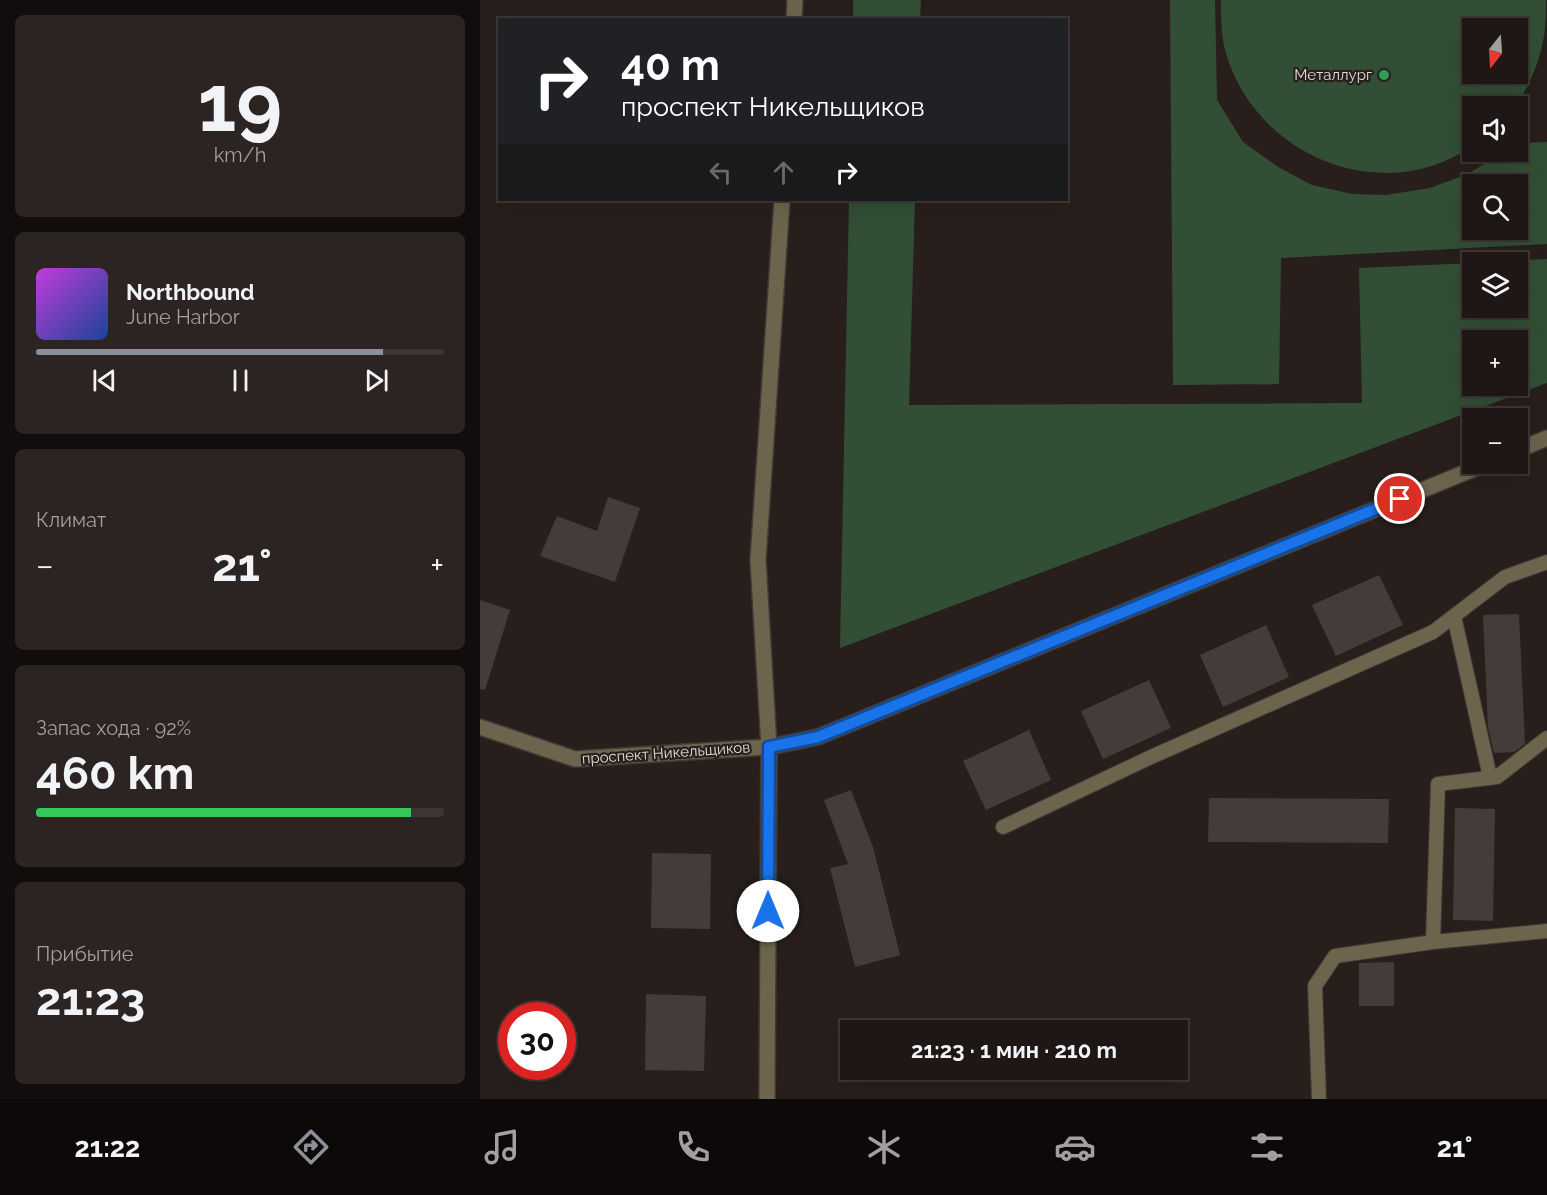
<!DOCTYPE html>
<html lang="ru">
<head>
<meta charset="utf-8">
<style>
	body { margin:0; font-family:Raleway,sans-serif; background:#2b2422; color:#f1f3f6; height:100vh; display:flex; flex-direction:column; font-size:22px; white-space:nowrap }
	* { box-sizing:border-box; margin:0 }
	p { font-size:20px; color:#a19fa0 }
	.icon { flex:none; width:33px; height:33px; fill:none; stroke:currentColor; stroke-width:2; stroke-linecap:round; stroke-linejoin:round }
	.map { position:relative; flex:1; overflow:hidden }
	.details { display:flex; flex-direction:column; gap:15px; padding:15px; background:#100d0c; width:480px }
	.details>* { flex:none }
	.banner { position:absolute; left:18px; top:18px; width:570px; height:183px; border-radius:0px; box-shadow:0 6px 24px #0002,0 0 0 2px #3c3634; background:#202124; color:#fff; overflow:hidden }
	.needle { width:39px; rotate:197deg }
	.controls { position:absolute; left:982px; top:18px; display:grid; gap:12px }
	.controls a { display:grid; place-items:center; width:66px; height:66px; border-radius:0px; background:#1e1715; box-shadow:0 6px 24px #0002,0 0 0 2px #3c3634; font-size:30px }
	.speed { position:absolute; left:18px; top:1002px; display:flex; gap:12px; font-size:30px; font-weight:700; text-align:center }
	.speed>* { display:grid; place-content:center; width:78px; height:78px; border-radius:50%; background:#1e1715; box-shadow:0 6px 24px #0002,0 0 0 2px #3c3634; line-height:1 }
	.speed .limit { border:9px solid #d22; background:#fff; color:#111 }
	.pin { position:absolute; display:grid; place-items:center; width:51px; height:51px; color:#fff; margin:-26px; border:3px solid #fff; border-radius:50%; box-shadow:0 2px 6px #0007 }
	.me { position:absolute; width:66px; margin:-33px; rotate:0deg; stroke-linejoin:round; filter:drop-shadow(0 0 4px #0008) }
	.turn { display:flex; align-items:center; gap:21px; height:126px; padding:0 24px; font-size:27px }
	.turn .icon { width:78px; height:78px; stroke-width:2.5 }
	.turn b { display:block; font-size:42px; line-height:51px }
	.lanes { display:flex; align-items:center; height:57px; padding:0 24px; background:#0003; justify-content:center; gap:30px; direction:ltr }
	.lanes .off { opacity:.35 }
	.big { font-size:45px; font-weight:700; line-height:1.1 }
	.details .card { flex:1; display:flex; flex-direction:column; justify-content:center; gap:9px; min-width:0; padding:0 21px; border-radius:9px; background:#2b2422 }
	.details .dial { align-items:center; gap:0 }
	.dial b { font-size:78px; line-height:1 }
	.song { display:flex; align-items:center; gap:18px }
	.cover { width:72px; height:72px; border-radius:9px; background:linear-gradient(135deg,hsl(290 70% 55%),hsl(220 70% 35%)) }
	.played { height:6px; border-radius:3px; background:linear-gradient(90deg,#8c9099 85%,#3c3634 85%) }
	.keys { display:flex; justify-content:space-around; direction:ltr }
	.heat { display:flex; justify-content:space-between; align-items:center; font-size:33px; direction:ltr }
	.charge { height:9px; border-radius:4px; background:linear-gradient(90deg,#34c759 92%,#3c3634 0) }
	.trip { position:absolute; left:360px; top:1020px; width:348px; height:60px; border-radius:0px; background:#1e1715; box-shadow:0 6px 24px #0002,0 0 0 2px #3c3634; font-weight:700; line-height:60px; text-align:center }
	.tabs { display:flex; height:96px; justify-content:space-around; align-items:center; background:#0c0908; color:#a19fa0 }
	.tabs .icon { width:42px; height:42px }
	.tabs .selected { color:#8c9099 }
	.tabs b { font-size:27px; color:#f1f3f6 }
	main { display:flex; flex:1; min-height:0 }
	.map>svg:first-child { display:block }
	.green { fill:#324f36; fill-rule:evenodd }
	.building { fill:#453b39 }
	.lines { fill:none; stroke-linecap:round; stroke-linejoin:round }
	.service-casing { stroke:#423936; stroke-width:16 }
	.minor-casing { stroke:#423936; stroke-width:18 }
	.service { stroke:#6c644d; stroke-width:14 }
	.minor { stroke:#6c644d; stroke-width:15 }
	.route-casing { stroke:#114b97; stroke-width:15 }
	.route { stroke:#1a73e8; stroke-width:10 }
	.leisure-dot { fill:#2e9e5b; stroke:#281f1c; stroke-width:2 }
	.labels { text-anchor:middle; stroke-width:4.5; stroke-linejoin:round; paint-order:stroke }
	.poi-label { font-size:15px; fill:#e1dbd8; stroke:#281f1c; text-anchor:end }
	.street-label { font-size:15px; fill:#e1dbd8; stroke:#281f1c }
</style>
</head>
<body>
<main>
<section class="details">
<div class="card dial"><b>19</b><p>km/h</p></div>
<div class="card">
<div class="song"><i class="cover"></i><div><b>Northbound</b><p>June Harbor</p></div></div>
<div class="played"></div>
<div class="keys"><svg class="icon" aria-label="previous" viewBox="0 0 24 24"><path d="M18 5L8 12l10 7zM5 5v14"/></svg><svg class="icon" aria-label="pause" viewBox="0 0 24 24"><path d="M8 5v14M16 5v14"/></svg><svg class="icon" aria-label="next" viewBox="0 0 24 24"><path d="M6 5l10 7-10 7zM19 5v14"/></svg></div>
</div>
<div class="card"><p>Климат</p>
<div class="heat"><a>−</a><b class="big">21°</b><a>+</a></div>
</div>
<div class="card"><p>Запас хода · 92%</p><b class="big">460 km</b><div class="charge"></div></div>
<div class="card"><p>Прибытие</p><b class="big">21:23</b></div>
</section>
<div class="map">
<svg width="1067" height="1099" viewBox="0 0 1067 1099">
	<rect width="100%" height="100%" fill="#281f1c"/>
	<path class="green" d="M 373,0 L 441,0 L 440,19 L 373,19 Z
		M 690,0 L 735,0 L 737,100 L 763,142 L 798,167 L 832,185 L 872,194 L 906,195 L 950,188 L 990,173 L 1022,152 L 1038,152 L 1040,143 L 1067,142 L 1067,244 L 801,258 L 799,384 L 693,385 ZM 993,184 L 1038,184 L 1038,230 L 993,230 Z
		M 741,0 L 1066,0 C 1067,42 1058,71 1036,106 L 993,106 L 993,147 C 980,154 966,161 952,166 C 863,193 769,138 745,50 C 741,33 741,17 741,0 ZM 1038,28 L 1038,74 L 993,74 L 993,28 Z
		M 369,200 L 435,200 L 429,405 L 882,403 L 879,268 L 993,263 L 993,308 L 1038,308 L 1038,262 L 1003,262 L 1067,259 L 1067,383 L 360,648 ZM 1038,340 L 1038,386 L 993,386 L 993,340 Z"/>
	<path class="building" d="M 128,497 L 160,508 L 135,582 L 60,556 L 77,516 L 117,531 Z
		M 899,575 L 923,625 L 856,656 L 832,605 Z
		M 0,600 L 30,610 L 5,690 L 0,689 Z
		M 1039,614 L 1045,744 L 1034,752 L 1014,753 L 1008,728 L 1003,615 Z
		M 786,625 L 809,677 L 743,707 L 720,655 Z
		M 669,680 L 691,728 L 623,759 L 601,711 Z
		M 549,730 L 571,780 L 506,810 L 483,761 Z
		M 371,790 L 393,847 L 420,955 L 375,967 L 350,868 L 368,864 L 344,800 Z
		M 729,798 L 909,799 L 908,843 L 728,842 Z
		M 975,808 L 1015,809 L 1013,921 L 973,920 Z
		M 172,853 L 231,854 L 230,929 L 171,928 Z
		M 914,962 L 914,1006 L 879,1006 L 879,963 Z
		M 166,994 L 226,996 L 224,1071 L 165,1070 Z"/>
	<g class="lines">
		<defs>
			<path id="service" d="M 974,616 L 1010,777
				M 523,827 L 671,757 L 953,632 L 1025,577 L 1067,562
				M 953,942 L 958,784 L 1017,777 L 1067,738
				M 839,1099 L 835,986 L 855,956 L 953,942 L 1067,931"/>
			<path id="minor" d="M 314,20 L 315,0
				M 1038,450 L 1067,438
				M 0,727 L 95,759 L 289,747 L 338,737 L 1006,464
				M 287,1099 L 289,747 L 278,560 L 302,200"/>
		</defs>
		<use href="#service" class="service-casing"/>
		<use href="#minor" class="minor-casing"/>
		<use href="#service" class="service"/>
		<use href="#minor" class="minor"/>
	</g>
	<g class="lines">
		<defs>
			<path id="route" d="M 288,911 L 289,747 L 338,737 L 920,499"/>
		</defs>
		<use href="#route" class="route-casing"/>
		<use href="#route" class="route"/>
	</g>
	<circle class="leisure-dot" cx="904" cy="75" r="6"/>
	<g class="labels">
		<g class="poi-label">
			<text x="892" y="80">Металлург</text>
		</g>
		<g class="street-label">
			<text transform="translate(186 753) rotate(-4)" y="5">проспект Никельщиков</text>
		</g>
	</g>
</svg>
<div class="controls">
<a><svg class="needle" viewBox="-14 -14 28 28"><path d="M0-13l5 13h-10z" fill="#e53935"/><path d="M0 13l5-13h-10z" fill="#a19fa0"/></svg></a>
<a><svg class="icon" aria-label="sound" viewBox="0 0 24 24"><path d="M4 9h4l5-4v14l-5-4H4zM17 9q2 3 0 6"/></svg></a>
<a><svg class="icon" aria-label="search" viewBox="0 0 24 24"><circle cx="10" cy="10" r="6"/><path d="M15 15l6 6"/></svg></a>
<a><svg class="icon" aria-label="layers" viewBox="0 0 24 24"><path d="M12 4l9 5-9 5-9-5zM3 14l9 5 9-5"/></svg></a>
<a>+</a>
<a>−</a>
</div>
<div class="speed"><div class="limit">30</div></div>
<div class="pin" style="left:920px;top:499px;background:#d93025"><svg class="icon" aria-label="arrive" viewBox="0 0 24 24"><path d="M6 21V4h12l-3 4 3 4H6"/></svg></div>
<svg class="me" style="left:288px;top:911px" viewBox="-20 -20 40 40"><circle r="19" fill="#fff"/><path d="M0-13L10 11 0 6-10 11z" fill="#1a73e8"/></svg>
<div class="trip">21:23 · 1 мин · 210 m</div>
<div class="banner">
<div class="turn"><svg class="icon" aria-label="right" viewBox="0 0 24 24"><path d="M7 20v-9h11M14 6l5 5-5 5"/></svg><div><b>40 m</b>проспект Никельщиков</div></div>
<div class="lanes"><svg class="icon off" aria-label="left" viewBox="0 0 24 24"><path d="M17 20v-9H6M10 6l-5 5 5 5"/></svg><svg class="icon off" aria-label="ahead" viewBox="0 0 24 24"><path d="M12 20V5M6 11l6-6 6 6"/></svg><svg class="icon" aria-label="right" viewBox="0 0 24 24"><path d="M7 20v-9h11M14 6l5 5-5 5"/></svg></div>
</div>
</div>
</main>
<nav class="tabs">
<b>21:22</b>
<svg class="icon selected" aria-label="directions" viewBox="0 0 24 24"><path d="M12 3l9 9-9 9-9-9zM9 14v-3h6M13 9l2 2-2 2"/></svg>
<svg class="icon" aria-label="music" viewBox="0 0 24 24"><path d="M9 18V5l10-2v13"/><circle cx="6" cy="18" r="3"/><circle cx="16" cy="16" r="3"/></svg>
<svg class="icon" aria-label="phone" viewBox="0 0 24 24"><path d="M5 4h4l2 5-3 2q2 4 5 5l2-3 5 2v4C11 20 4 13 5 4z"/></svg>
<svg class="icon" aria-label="climate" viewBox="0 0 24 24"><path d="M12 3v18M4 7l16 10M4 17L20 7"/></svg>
<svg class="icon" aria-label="car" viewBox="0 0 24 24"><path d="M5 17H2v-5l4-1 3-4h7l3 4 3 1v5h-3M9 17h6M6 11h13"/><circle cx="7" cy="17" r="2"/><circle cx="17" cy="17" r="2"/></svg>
<svg class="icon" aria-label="filters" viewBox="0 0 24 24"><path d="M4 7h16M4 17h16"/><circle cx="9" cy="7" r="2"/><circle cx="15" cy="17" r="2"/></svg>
<b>21°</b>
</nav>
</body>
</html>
